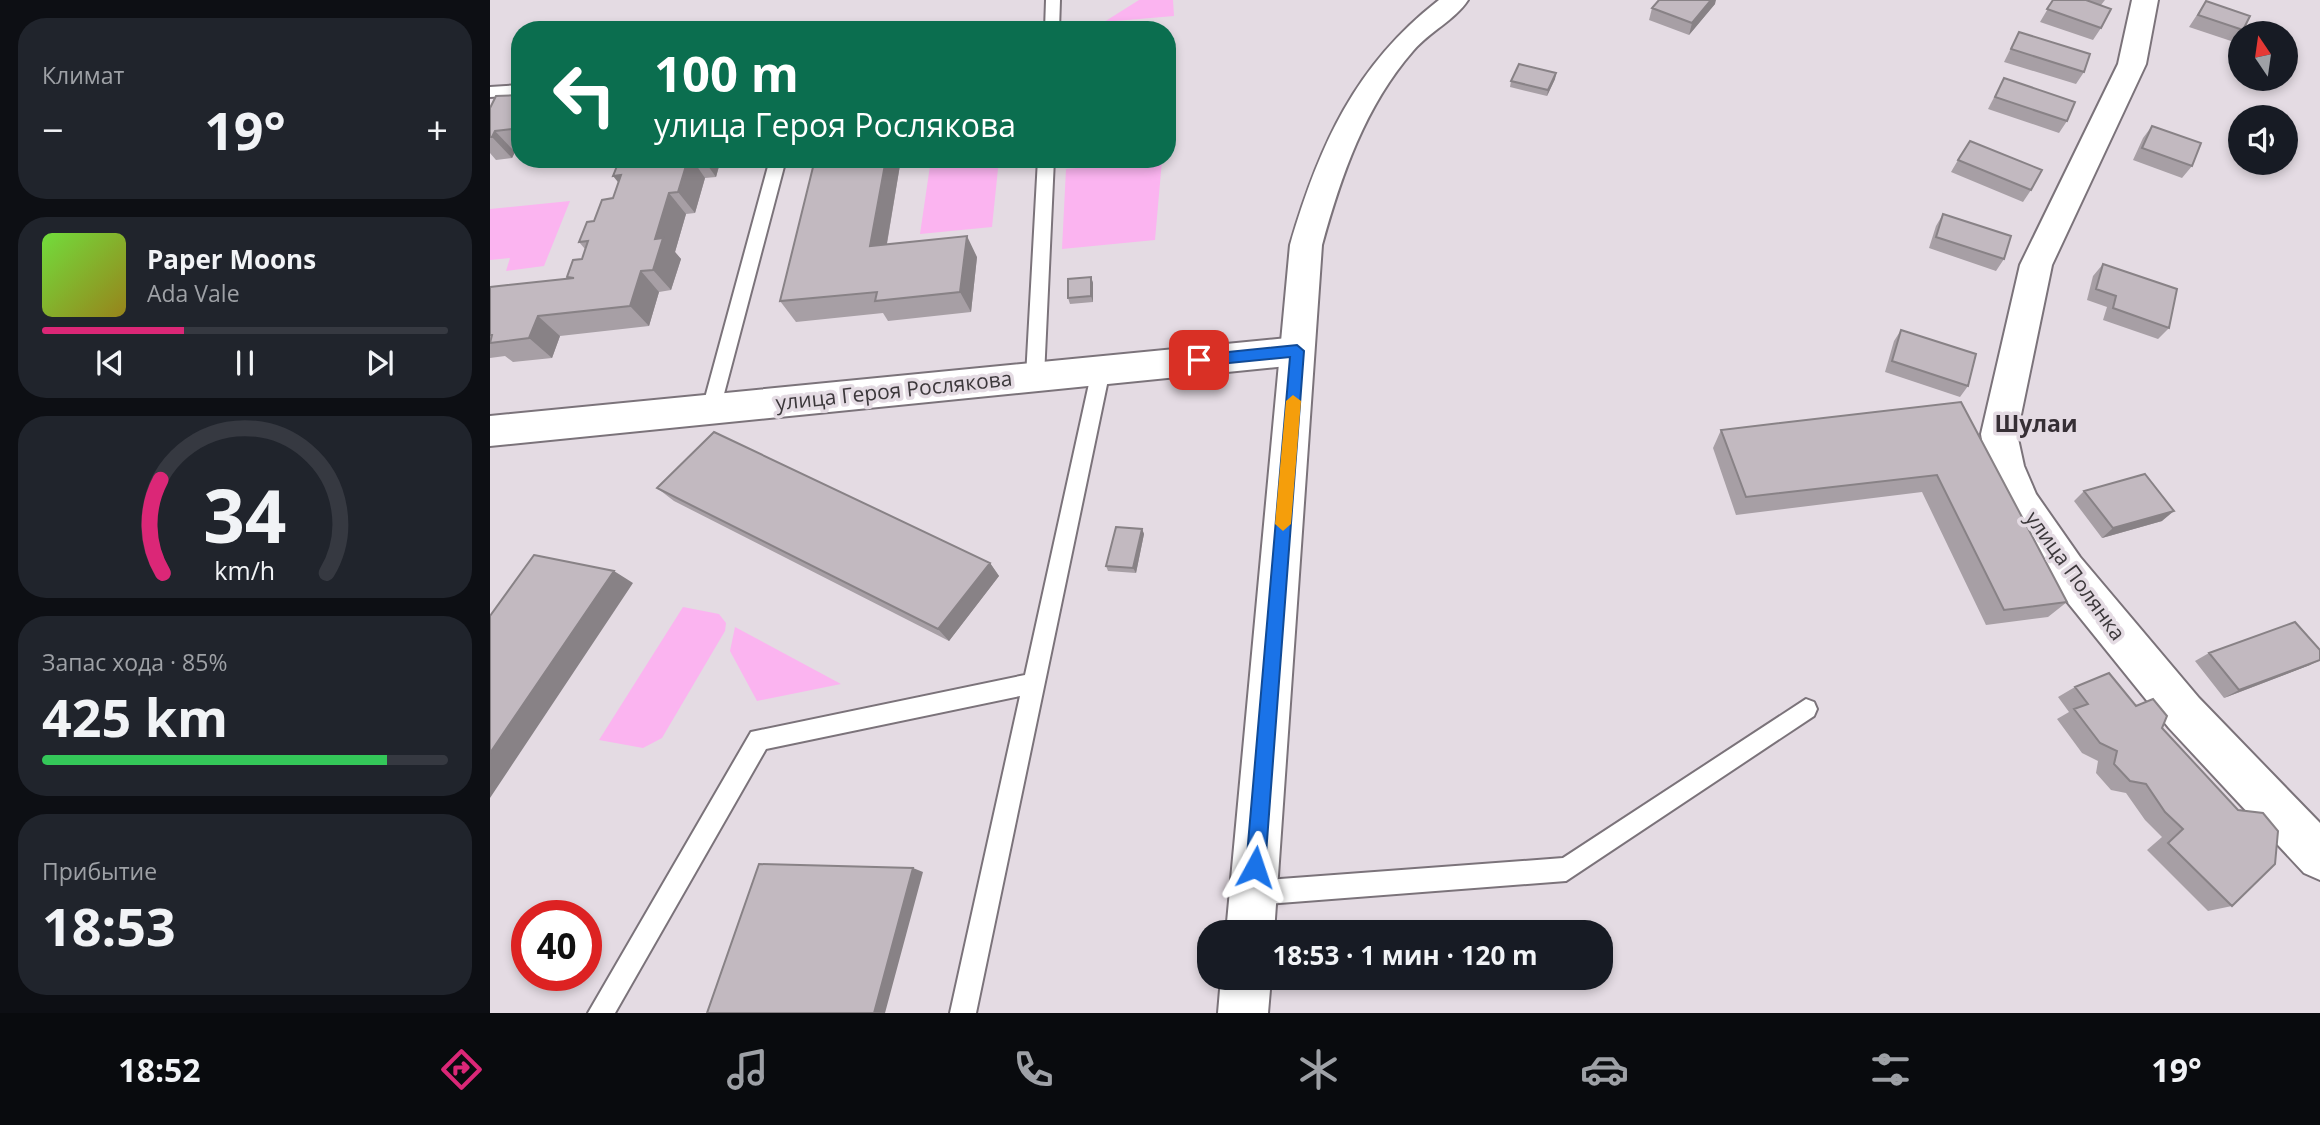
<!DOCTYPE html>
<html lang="ru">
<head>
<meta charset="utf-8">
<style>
	body { margin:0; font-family:"Open Sans",sans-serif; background:#20242c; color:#f1f3f6; height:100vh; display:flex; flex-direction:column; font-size:26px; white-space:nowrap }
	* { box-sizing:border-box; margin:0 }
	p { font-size:23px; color:#9ea1a6 }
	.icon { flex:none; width:38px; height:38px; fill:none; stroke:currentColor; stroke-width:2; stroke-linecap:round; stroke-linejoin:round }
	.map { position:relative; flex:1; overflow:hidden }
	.drawer { display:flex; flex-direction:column; gap:18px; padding:18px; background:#0d0f14; width:490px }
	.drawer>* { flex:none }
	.guide { position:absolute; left:21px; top:21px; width:665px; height:147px; border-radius:28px; box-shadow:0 4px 10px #0003; background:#0b6e4f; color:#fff; overflow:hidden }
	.needle { width:46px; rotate:347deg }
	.controls { position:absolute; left:1738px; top:21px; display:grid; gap:14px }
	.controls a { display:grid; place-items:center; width:70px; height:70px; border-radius:50%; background:#171b24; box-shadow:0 4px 10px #0003; font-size:35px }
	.speed { position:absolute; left:21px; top:900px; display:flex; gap:14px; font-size:35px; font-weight:700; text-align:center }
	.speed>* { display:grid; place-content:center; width:91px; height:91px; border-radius:50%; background:#171b24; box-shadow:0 4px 10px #0003; line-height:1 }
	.speed .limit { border:10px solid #d22; background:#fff; color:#111 }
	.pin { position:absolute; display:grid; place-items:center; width:60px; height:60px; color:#fff; margin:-30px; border-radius:14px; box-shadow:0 4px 10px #0006 }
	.me { position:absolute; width:77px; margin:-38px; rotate:5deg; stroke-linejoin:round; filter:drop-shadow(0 0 5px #0008) }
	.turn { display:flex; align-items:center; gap:24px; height:147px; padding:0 28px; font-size:32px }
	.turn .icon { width:91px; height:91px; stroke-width:2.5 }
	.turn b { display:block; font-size:49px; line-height:60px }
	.big { font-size:52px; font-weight:700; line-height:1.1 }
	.drawer .tile { flex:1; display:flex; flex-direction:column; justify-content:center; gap:10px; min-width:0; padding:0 24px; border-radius:28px; background:#20242c }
	.drawer .dial { align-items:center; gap:0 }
	.dial svg { height:182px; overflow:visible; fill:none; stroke:#363941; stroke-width:7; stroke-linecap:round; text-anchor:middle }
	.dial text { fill:#f1f3f6; stroke:none }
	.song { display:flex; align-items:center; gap:21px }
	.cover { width:84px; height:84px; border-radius:10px; background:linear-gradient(135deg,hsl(100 70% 55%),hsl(50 70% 35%)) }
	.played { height:7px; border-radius:4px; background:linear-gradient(90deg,#db2777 35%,#363941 35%) }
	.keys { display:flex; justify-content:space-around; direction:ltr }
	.heat { display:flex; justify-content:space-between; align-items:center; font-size:38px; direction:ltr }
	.charge { height:10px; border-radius:5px; background:linear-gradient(90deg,#34c759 85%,#363941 0) }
	.trip { position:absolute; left:707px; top:920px; width:416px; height:70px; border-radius:28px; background:#171b24; box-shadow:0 4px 10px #0003; font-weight:700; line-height:70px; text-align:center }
	.dock { display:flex; height:112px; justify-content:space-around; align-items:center; background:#090b0e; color:#9ea1a6 }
	.dock .icon { width:49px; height:49px }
	.dock .on { color:#db2777 }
	.dock b { font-size:32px; color:#f1f3f6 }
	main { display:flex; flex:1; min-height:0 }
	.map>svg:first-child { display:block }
	.green { fill:#fbb4f0 }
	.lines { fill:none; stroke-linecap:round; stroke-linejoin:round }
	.service-casing { stroke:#7b737a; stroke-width:4 }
	.minor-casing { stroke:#7b737a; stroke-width:4 }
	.tertiary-casing { stroke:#7b737a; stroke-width:4 }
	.service { fill:#fff; fill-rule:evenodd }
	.minor { fill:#fff; fill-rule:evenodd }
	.tertiary { fill:#fff; fill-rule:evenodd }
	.wall { fill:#a79fa5 }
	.shaded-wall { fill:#888286 }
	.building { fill:#c2b9c0; stroke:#888286; stroke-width:2 }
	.route { fill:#1a73e8; stroke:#114b97; stroke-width:2 }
	.slow { fill:#f59e0b }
	.labels { text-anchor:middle; stroke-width:7; stroke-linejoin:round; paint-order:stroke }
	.street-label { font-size:21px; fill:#3c383b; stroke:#e4dbe3 }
	.neighbourhood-label { font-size:23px; font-weight:bold; fill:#362f35; stroke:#e4dbe3 }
</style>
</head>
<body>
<main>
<section class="drawer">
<div class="tile"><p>Климат</p>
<div class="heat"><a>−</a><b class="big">19°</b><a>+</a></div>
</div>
<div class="tile">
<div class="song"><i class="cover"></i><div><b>Paper Moons</b><p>Ada Vale</p></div></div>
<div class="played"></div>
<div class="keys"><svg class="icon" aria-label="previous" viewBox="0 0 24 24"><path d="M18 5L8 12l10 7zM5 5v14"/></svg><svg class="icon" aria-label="pause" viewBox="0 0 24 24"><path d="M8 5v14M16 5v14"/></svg><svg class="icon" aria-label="next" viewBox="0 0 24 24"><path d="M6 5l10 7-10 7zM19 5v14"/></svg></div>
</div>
<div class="tile dial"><svg viewBox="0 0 100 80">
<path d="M14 69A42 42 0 1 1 86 69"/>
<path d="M14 69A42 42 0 0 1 13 28" stroke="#db2777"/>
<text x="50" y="56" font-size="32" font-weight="700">34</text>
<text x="50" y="72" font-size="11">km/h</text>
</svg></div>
<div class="tile"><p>Запас хода · 85%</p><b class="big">425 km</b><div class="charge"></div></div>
<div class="tile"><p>Прибытие</p><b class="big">18:53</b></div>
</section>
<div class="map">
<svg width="1830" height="1013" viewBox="0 0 1830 1013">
	<rect width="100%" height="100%" fill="#e4dbe3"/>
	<path class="green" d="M 649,0 L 683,0 L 684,16 L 614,22 Z
		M 441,159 L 509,159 L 502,227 L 430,234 Z
		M 672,160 L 665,240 L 572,249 L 576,169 Z
		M 80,201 L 54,266 L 16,271 L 20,258 L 0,260 L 0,209 Z
		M 193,607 L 229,614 L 236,623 L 235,631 L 172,738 L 153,748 L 109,740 Z
		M 245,627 L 351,684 L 267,701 L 240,651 Z"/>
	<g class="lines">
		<defs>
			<path id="service" d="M 556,0 L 570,0 L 569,30 L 555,30 Z
				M 30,85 L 30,95 L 0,97 L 0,87 Z
				M 280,159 L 296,159 L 230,409 L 221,416 L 212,409 Z
				M 548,159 L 564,159 L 554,377 L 545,384 L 536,377 Z
				M 611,363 L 620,370 L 486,1013 L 460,1013 L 530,696 L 276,749 L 125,1013 L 98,1013 L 261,732 L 535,675 L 602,370 Z
				M 1316,699 L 1324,702 L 1327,709 L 1324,716 L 1076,881 L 763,905 L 755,901 L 751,893 L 755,885 L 763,881 L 1073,858 Z"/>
			<path id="minor" d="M 1642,0 L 1668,0 L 1656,64 L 1562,265 L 1527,434 L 1534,466 L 1546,494 L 1590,557 L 1709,698 L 1830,823 L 1830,880 L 1814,873 L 1679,728 L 1562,583 L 1518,516 L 1496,466 L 1491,434 L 1530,265 L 1628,64 Z
				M 807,337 L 819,341 L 824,351 L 819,361 L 807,365 L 0,446 L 0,416 Z"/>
			<path id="tertiary" d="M 949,0 L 978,0 C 965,20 939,32 923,51 C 875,106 851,176 832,245 L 784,933 L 736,933 L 800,245 C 829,146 865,65 949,0 Z
				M 731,978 L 781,978 L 778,1013 L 728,1013 Z"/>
		</defs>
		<use href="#service" class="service-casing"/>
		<use href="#minor" class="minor-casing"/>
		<use href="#tertiary" class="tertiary-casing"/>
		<use href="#service" class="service"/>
		<use href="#minor" class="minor"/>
		<use href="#tertiary" class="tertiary"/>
	</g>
	<path class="wall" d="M 1563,0 L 1615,0 L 1611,5 L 1611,28 L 1603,40 L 1550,22 Z
		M 1716,1 L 1753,30 L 1744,42 L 1699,27 Z
		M 1225,4 L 1199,35 L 1159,20 L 1162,8 Z
		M 1529,32 L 1594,72 L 1586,84 L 1514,62 Z
		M 1066,73 L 1065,79 L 1057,96 L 1020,87 L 1021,81 Z
		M 1514,78 L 1577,121 L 1569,133 L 1498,109 Z
		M 30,95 L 30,152 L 25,152 L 22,158 L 6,160 L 0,153 L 0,108 Z
		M 1662,126 L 1702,166 L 1692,178 L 1643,160 L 1653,138 Z
		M 138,159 L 231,159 L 226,177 L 215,178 L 205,213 L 196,214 L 185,252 L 191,259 L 181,290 L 169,292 L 159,326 L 70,336 L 62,358 L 23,362 L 15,356 L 0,358 L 0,287 L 78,279 L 77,277 L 92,259 L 95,249 L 89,242 L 104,221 L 123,198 Z
		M 411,159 L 397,244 L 487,257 L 481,312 L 398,321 L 393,313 L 306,322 L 290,301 Z
		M 1468,160 L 1541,190 L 1533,202 L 1461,172 Z
		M 1453,214 L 1514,259 L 1506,271 L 1439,248 L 1446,226 Z
		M 1613,264 L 1679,328 L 1668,339 L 1613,320 L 1617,307 L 1597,300 L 1603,276 Z
		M 601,277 L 603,283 L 603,302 L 580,304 L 578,298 Z
		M 1411,330 L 1478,386 L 1470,397 L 1395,372 L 1404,341 Z
		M 1471,402 L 1577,602 L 1558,617 L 1496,625 L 1432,492 L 1246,515 L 1223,448 L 1231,430 Z
		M 167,488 L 500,563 L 509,576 L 459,641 L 184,501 Z
		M 1594,491 L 1672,521 L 1612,538 L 1584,501 Z
		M 652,529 L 654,534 L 646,573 L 618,571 L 616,566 Z
		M 1719,653 L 1820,665 L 1734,698 L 1705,661 Z
		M 1585,687 L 1646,706 L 1672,728 L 1742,906 L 1718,911 L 1657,850 L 1672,837 L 1655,820 L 1636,793 L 1621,790 L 1606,773 L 1608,761 L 1592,753 L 1567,719 L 1579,712 L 1568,697 Z"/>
	<path class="shaded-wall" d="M 1221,0 L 1226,0 L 1225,4 L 1199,35 L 1202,23 Z
		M 1066,73 L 1065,79 L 1057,96 L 1058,90 Z
		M 5,131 L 25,152 L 22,158 L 2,137 Z
		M 198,159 L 202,159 L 215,178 L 205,213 L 188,192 Z
		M 213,159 L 231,159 L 226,177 Z
		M 396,159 L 411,159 L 393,266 L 380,246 Z
		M 131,175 L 141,198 L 123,176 Z
		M 179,193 L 196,214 L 185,252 L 191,259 L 181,290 L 163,270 L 165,239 Z
		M 477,236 L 487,257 L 481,312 L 470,292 Z
		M 151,271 L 169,292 L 159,326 L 140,306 Z
		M 601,277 L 603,283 L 603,302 L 601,296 Z
		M 48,316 L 70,336 L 62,358 L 39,338 Z
		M 1684,511 L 1672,521 L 1612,538 L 1623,528 Z
		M 652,529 L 654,534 L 646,573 L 643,568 Z
		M 500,563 L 509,576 L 459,641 L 448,629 Z
		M 124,571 L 143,583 L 0,798 L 0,753 Z
		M 1830,660 L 1820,665 L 1734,698 L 1749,690 Z
		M 423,868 L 433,872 L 395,1013 L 384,1013 Z"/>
	<path class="building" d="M 1169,0 L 1221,0 L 1202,23 L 1162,8 Z
		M 1563,0 L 1596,0 L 1621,9 L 1611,28 L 1557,9 Z
		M 1716,1 L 1760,16 L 1753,30 L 1708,15 Z
		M 650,25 L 650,30 L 599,30 Z
		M 1529,32 L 1600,54 L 1594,72 L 1521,49 Z
		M 1029,64 L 1066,73 L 1058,90 L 1021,81 Z
		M 1514,78 L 1585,102 L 1577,121 L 1505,97 Z
		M 30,95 L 30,128 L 5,131 L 2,137 L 0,137 L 0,108 L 6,96 Z
		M 1662,126 L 1711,143 L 1702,166 L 1652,148 Z
		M 1480,141 L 1552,170 L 1541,190 L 1468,160 Z
		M 138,159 L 198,159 L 188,192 L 179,193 L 165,239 L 173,238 L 163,270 L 151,271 L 140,306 L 48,316 L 39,338 L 0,343 L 2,335 L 0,335 L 0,287 L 84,278 L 77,277 L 83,260 L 92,259 L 98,241 L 89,242 L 97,222 L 104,221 L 112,200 L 123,198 L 131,175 L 123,176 L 129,161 Z
		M 325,159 L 396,159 L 380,246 L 477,236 L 470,292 L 385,301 L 387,292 L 290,301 Z
		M 1453,214 L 1521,236 L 1514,259 L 1446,237 Z
		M 1613,264 L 1687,289 L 1679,328 L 1623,308 L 1626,296 L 1606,289 Z
		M 601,277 L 601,296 L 578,298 L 578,279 Z
		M 1411,330 L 1486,354 L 1478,386 L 1402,361 Z
		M 1471,402 L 1577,602 L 1514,610 L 1447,475 L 1256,497 L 1231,430 Z
		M 224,432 L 500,563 L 448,629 L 167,488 Z
		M 1655,474 L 1684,511 L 1623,528 L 1594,491 Z
		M 626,527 L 652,529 L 643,568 L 616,566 Z
		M 44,555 L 124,571 L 0,753 L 0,616 Z
		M 1805,622 L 1830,650 L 1830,660 L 1749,690 L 1719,653 Z
		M 1619,673 L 1646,706 L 1663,699 L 1677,716 L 1672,728 L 1748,810 L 1773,813 L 1788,831 L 1785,864 L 1742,906 L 1678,843 L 1693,829 L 1675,812 L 1656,784 L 1640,781 L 1624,764 L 1627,751 L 1610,743 L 1584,709 L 1598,704 L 1585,687 Z
		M 269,864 L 423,868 L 384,1013 L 217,1013 Z"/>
	<path class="route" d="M 807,345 L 814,351 L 775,867 L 772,874 L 765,877 L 758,874 L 756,867 L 800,357 L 709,366 L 702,360 L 709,355 Z"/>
	<path class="slow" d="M 803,395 L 811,401 L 801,524 L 793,531 L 785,524 L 796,401 Z"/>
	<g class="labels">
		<g class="street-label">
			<text transform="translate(404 391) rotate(-6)" y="7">улица Героя Рослякова</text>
			<text transform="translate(1585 576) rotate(54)" y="7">улица Полянка</text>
		</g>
		<g class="neighbourhood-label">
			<text x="1546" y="432">Шулаи</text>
		</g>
	</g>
</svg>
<div class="controls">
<a><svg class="needle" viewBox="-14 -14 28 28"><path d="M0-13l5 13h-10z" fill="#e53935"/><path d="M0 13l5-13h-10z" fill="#9ea1a6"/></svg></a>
<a><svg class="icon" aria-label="sound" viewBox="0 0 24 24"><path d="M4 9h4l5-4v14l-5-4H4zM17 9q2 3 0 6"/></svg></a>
</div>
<div class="speed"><div class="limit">40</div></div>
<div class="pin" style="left:709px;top:360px;background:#d93025"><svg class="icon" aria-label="arrive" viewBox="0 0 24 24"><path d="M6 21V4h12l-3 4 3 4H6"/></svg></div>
<svg class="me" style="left:765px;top:867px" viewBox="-20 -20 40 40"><path d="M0-17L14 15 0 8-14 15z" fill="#1a73e8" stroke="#fff" stroke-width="4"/></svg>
<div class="trip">18:53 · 1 мин · 120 m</div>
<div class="guide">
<div class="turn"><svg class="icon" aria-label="left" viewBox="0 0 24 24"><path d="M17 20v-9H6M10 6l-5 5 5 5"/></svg><div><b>100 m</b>улица Героя Рослякова</div></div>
</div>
</div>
</main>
<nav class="dock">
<b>18:52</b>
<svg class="icon on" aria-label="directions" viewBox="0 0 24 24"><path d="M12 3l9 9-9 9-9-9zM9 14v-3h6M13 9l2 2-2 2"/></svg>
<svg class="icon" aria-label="music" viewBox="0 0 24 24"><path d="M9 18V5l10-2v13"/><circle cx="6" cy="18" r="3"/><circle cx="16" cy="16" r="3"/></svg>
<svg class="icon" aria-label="phone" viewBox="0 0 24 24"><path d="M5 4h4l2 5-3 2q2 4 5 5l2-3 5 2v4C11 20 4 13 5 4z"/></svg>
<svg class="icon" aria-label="climate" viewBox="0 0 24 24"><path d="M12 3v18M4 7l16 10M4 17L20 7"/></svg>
<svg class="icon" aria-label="car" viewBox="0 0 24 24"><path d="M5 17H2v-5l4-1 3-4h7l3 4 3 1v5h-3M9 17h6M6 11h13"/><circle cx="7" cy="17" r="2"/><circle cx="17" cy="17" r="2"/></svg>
<svg class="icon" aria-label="filters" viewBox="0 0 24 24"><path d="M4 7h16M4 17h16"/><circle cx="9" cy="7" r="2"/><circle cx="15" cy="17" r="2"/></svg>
<b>19°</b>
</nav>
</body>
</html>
